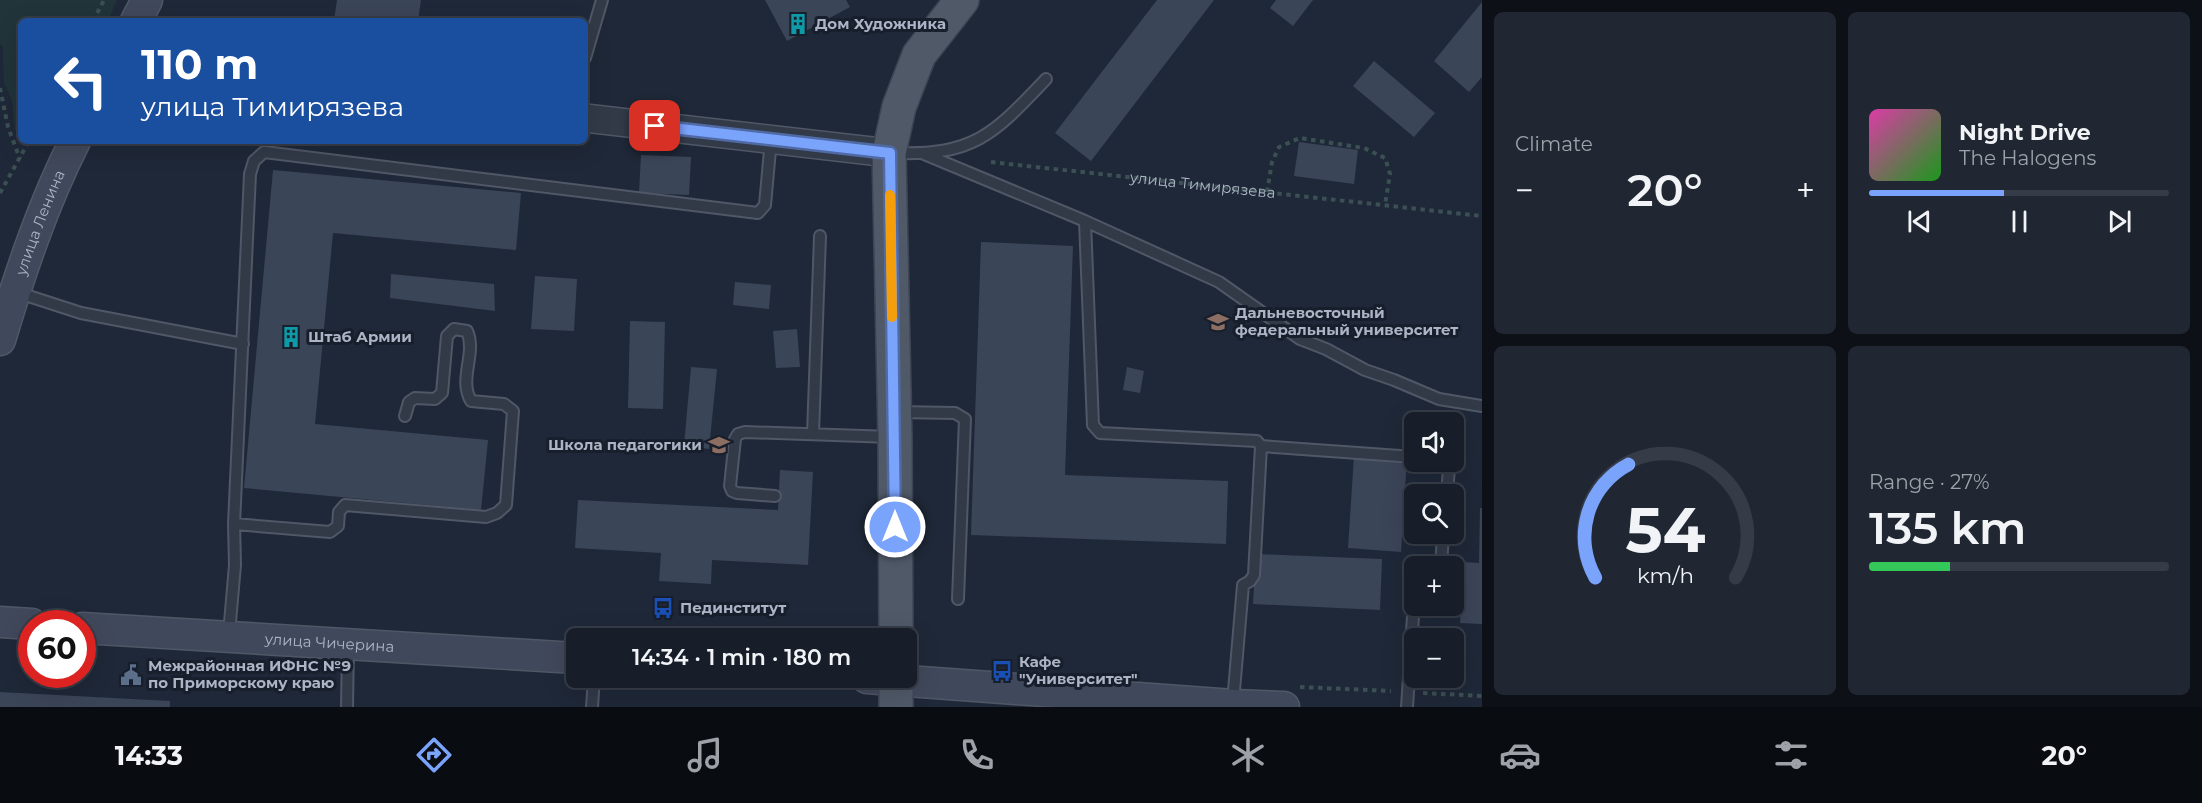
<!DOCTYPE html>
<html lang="en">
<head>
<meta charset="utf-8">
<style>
	body { margin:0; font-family:Montserrat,sans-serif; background:#202732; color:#f1f3f6; height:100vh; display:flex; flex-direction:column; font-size:22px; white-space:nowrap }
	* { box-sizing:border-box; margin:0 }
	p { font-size:20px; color:#9ea2a8 }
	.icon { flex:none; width:33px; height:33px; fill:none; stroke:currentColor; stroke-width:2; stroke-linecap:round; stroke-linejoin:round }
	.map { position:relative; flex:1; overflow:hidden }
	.side { display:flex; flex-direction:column; gap:12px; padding:12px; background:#0d1017; width:720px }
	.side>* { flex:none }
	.hud { position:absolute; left:18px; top:18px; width:570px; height:126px; border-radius:9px; box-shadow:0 6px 24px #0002,0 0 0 2px #363c47; background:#1a4fa0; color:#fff; overflow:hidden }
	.tools { position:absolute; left:1404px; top:412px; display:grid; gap:12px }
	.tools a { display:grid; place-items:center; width:60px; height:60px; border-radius:9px; background:#171e2a; box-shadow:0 6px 24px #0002,0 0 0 2px #363c47; font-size:30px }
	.speed { position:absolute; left:18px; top:610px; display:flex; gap:12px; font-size:30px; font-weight:700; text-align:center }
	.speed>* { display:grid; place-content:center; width:78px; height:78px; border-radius:50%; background:#171e2a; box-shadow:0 6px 24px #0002,0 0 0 2px #363c47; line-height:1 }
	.speed .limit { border:9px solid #d22; background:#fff; color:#111 }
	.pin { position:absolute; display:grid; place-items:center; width:51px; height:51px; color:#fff; margin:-26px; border-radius:12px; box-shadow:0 3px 9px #0006 }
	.me { position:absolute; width:66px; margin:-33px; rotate:0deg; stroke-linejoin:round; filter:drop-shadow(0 0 4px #0008) }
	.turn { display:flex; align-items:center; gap:21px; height:126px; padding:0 24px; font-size:27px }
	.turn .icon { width:78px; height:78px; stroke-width:2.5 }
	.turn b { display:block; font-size:42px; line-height:51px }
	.big { font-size:45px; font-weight:600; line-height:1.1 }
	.side .widget { flex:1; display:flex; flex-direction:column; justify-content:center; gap:9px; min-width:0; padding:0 21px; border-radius:9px; background:#202732 }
	.side .dial { align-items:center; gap:0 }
	.dial svg { height:156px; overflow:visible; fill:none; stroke:#363c47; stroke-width:7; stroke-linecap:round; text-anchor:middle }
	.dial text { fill:#f1f3f6; stroke:none }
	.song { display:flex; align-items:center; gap:18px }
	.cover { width:72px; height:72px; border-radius:9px; background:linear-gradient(135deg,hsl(320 70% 55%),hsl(120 70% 35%)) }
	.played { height:6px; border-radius:3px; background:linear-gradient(90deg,#7aa3fc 45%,#363c47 45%) }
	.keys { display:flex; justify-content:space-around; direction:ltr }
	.heat { display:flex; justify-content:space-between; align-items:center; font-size:33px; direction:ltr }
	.charge { height:9px; border-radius:4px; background:linear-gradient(90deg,#34c759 27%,#363c47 0) }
	.side .tiles { flex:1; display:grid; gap:12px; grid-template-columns:repeat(2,1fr) }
	.trip { position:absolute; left:566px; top:628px; width:351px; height:60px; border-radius:9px; background:#171e2a; box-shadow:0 6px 24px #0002,0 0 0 2px #363c47; font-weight:600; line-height:60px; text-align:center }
	.menu { display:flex; height:96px; justify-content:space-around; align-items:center; background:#090c11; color:#9ea2a8 }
	.menu .icon { width:42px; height:42px }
	.menu .current { color:#7aa3fc }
	.menu b { font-size:27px; color:#f1f3f6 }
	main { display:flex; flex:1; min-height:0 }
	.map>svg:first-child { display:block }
	.green { fill:#213439 }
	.building { fill:#3b4558 }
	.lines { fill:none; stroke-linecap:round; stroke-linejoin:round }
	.service-casing { stroke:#505766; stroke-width:14 }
	.tertiary-casing { stroke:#505766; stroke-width:30 }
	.secondary-casing { stroke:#505766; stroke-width:33 }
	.primary-casing { stroke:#3c4352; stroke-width:36 }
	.path { stroke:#3b5053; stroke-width:4; stroke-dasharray:4.5 4.5; stroke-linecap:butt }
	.service { stroke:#323a48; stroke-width:10 }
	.tertiary { stroke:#323a48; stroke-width:27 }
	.secondary { stroke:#40485b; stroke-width:30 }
	.primary { stroke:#505968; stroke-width:33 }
	.route-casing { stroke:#4f6aa4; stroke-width:15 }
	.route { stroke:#7aa3fc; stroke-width:10 }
	.slow { stroke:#f59e0b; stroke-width:10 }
	.labels { text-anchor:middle; stroke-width:6; stroke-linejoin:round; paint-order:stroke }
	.poi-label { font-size:15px; font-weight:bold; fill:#acb4c5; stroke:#181f2c; text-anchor:start }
	.street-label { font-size:15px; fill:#acb4c5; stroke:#181f2c }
</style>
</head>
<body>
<main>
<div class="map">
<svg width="1482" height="707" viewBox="0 0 1482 707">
	<rect width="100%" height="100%" fill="#1f2838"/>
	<path class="green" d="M 0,0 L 117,0 L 108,21 L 21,21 L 21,136 L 15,130 L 12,101 L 4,82 L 3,47 L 0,44 Z"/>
	<path class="building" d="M 337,0 L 421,0 L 418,21 L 334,21 Z
		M 765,0 L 846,0 L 850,7 L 787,41 Z
		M 1157,0 L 1214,0 L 1091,161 L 1055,133 Z
		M 1276,0 L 1313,0 L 1293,26 L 1270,8 Z
		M 1482,2 L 1482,77 L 1469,92 L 1434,61 Z
		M 1374,61 L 1435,113 L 1414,137 L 1353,86 Z
		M 282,141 L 310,141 L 310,145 L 282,143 Z
		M 1299,142 L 1358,150 L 1354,184 L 1294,176 Z
		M 641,155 L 691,157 L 689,195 L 639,193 Z
		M 273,170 L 521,193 L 516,250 L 333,233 L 315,424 L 488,440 L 481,510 L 244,488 Z
		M 981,242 L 1073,246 L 1065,475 L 1228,481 L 1226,544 L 971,535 Z
		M 391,274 L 494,284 L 495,311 L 390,298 Z
		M 535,276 L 577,279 L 574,331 L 531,329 Z
		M 735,282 L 771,285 L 769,309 L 733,305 Z
		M 630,321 L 665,322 L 663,409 L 628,408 Z
		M 797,329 L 800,367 L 776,368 L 773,331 Z
		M 691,367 L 717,369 L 709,449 L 684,446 Z
		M 1127,367 L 1144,371 L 1140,393 L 1123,390 Z
		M 1354,456 L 1407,459 L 1401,552 L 1348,548 Z
		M 780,470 L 813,472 L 808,565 L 712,560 L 711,584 L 659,581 L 661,553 L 575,548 L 578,500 L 778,510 Z
		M 1480,508 L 1482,508 L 1482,624 L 1460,623 L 1464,562 L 1479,563 Z
		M 1256,554 L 1382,559 L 1380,610 L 1253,604 Z
		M 0,692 L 170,701 L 170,707 L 0,707 Z"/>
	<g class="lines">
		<defs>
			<path id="service" d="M 585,58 L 602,0
				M 893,153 C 974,156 993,135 1046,79
				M 924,154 L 1085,221 L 1219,282 L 1300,339 L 1326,349 L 1365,370 L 1394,380 L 1439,399 L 1482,406
				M 1085,221 L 1093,425 L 1100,433 L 1257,441 L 1261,446 L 1254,575 L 1250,581 L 1243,585 L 1233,702
				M 16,292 L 81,313 L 243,344
				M 897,412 L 955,413 L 965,419 L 958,599
				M 813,434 L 820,236
				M 1261,446 L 1414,457
				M 1445,462 L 1449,467 L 1447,495
				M 775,496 L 737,493 L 732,491 L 730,486 L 735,439 L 738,434 L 745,432 L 892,437
				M 234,524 L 330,532 L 338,526 L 339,512 L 345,505 L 486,517 L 497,513 L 506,505 L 513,411 L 504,404 L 471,401 C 458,379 477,353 467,331 L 454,329 L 447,336 L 442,393 L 435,399 L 415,398 L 409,402 L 405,416
				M 1441,567 L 1443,534
				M 229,634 L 235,565 L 234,524 L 250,174 L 254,161 L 264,152 L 758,213 L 765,205 L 771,139
				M 347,707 L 348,647
				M 592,707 L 594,678
				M 1407,707 L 1414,601"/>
			<path id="tertiary" d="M 585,118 L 889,153"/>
			<g id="secondary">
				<path d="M 136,21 L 147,0"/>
				<path id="s2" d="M 0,340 C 20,273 43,204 75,141"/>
				<path d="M 0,622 L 32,624"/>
				<path id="s3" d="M 82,628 L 576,658"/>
				<path d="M 867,678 L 1233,705 L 1284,707"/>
			</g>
			<path id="primary" d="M 896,639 L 895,437 L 889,153 L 899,107 L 919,55 L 962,0
				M 896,707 L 896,678"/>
		</defs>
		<use href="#service" class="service-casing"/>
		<use href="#tertiary" class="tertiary-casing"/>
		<use href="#secondary" class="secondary-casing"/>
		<use href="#primary" class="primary-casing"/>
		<g class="path">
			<path d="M 93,21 L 104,0"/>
			<path d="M 0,88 L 8,127 L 20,159"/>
			<path id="s1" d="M 991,162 L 1482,216"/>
			<path d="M 1267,192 L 1272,162 L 1279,147 L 1300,138 L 1364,148 L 1385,158 L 1390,174 L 1385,205"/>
			<path d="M 0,193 L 29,141"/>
			<path d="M 1300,687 L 1391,691"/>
			<path d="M 1423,693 L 1482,696"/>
		</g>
		<use href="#service" class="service"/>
		<use href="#tertiary" class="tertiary"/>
		<use href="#secondary" class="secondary"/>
		<use href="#primary" class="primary"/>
	</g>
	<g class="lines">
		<defs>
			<path id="route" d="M 655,126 L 890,153 L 895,527"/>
		</defs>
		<use href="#route" class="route-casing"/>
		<use href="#route" class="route"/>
		<path class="slow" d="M 890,195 L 892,317"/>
	</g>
	<defs>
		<symbol id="building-bare" viewBox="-9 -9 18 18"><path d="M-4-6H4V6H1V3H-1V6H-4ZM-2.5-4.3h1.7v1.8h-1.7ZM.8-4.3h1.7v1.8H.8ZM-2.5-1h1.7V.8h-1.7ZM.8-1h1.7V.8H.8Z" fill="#0f9aa8" stroke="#181f2c" stroke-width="2.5" paint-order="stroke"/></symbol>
		<symbol id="university-bare" viewBox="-9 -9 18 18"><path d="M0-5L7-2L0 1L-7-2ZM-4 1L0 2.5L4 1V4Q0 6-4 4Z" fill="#8d6e63" stroke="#181f2c" stroke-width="2.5" paint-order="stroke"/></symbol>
		<symbol id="bus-bare" viewBox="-9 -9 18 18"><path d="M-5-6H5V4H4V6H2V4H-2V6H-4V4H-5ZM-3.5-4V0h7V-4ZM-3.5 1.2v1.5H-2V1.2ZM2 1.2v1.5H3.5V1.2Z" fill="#1a4fb4" stroke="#181f2c" stroke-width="2.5" paint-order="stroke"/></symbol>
		<symbol id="civic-bare" viewBox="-9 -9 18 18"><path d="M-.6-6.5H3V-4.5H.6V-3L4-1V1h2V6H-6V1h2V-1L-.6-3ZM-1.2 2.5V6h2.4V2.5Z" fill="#5c6f8a" stroke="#181f2c" stroke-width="2.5" paint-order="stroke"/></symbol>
	</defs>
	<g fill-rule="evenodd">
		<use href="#building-bare" x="783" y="9" width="30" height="30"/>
		<use href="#university-bare" x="1203" y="307" width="30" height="30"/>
		<use href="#building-bare" x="276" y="322" width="30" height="30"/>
		<use href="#university-bare" x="704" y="430" width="30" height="30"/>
		<use href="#bus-bare" x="648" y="593" width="30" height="30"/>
		<use href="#bus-bare" x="987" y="656" width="30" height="30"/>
		<use href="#civic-bare" x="116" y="660" width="30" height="30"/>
	</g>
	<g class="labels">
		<g class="poi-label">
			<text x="815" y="29">Дом Художника</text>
			<text x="1235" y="318">Дальневосточный<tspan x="1235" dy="17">федеральный университет</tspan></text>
			<text x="308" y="342">Штаб Армии</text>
			<text x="702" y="450" text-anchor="end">Школа педагогики</text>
			<text x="680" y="613">Пединститут</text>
			<text x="1019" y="667">Кафе<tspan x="1019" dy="17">"Университет"</tspan></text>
			<text x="148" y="671">Межрайонная ИФНС №9<tspan x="148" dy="17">по Приморскому краю</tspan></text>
		</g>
		<g class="street-label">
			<text dy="5" stroke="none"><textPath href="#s1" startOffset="213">улица Тимирязева</textPath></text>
			<text dy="5" stroke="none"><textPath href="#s2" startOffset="124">улица Ленина</textPath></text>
			<text dy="5" stroke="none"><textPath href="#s3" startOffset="248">улица Чичерина</textPath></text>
		</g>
	</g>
</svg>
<div class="tools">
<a><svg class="icon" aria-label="sound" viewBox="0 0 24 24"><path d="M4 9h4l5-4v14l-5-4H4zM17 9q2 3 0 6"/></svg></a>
<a><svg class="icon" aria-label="search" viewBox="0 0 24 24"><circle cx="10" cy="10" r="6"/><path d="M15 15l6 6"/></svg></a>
<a>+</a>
<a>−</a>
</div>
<div class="speed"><div class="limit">60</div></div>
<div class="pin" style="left:655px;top:126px;background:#d93025"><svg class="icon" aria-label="arrive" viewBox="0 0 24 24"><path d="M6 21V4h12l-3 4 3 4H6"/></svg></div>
<svg class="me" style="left:895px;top:527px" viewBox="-20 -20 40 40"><circle r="17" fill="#7aa3fc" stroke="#fff" stroke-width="3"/><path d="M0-11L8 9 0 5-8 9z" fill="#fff"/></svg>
<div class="trip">14:34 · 1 min · 180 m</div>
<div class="hud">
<div class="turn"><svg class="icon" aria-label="left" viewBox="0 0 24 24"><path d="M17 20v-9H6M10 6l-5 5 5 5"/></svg><div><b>110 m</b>улица Тимирязева</div></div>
</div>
</div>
<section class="side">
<div class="tiles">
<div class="widget"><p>Climate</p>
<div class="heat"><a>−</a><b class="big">20°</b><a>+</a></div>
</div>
<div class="widget">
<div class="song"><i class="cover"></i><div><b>Night Drive</b><p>The Halogens</p></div></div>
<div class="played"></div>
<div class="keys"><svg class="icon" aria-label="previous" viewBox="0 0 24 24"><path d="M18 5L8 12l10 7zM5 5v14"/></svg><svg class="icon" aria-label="pause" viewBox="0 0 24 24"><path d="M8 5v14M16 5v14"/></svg><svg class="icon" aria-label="next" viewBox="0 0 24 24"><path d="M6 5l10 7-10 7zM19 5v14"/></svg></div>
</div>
<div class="widget dial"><svg viewBox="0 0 100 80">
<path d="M14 69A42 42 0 1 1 86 69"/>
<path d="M14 69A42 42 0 0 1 31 11" stroke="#7aa3fc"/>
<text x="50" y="56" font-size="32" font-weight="700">54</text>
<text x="50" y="72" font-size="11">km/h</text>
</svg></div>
<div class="widget"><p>Range · 27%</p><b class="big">135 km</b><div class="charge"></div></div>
</div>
</section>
</main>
<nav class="menu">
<b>14:33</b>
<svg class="icon current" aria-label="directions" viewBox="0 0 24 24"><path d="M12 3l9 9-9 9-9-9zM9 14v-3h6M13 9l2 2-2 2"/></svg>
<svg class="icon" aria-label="music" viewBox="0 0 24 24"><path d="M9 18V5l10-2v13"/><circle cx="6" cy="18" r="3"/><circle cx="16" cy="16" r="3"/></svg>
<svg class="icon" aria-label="phone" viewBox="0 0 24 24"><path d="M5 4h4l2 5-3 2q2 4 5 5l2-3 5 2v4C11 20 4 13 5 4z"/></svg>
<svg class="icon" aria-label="climate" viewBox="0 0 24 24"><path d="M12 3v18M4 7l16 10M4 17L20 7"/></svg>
<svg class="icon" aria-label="car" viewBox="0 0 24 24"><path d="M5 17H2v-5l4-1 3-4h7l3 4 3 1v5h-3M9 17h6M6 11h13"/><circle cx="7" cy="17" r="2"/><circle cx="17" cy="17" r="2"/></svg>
<svg class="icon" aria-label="filters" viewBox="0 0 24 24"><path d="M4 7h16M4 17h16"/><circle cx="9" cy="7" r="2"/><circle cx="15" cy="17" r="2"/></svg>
<b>20°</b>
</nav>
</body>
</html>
